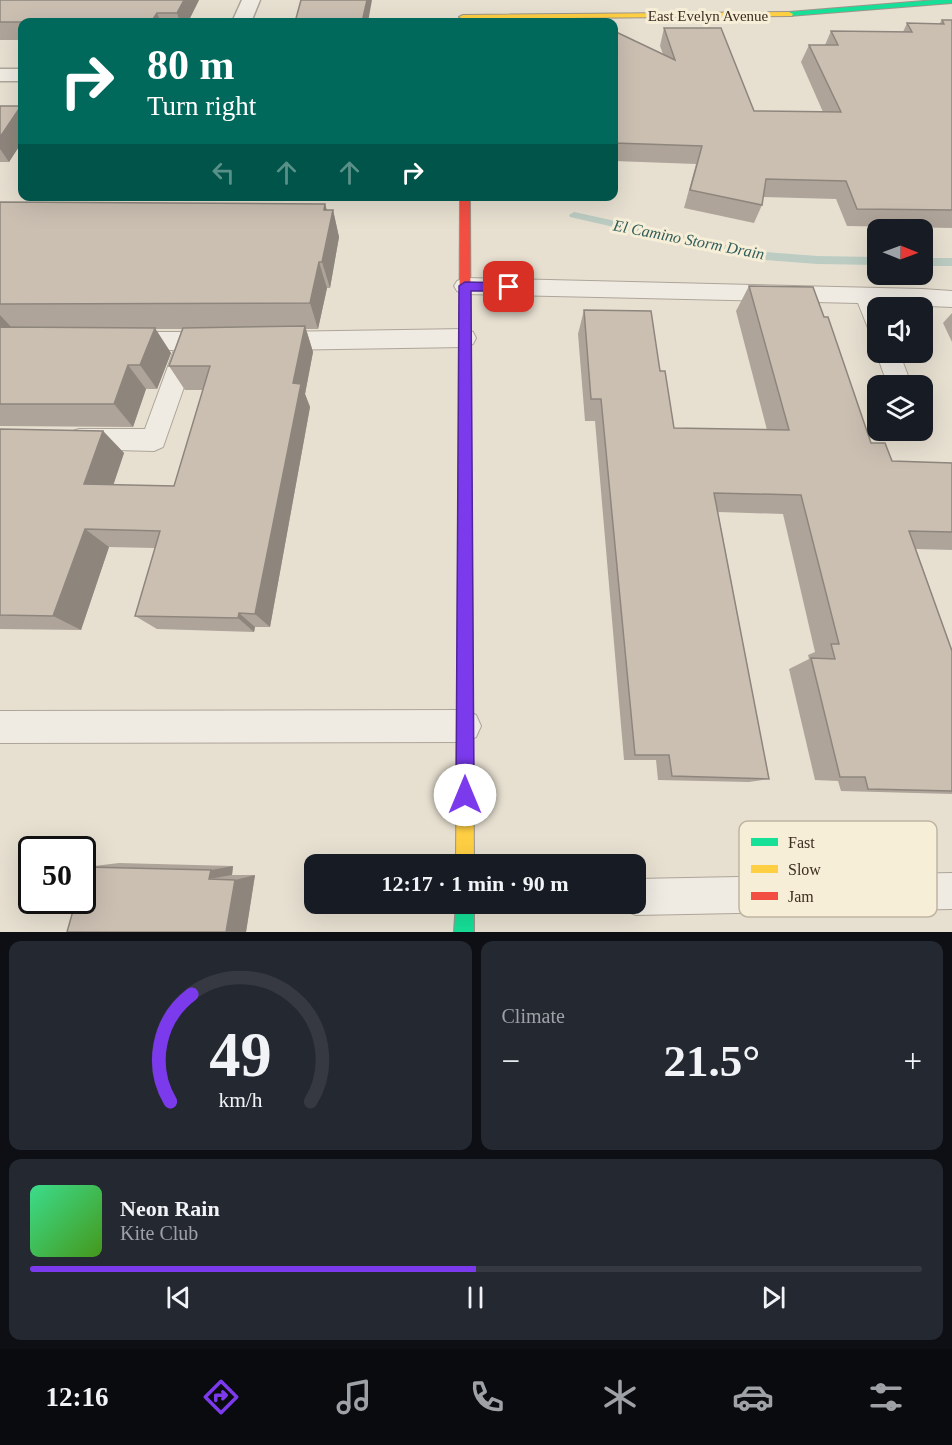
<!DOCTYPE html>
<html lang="en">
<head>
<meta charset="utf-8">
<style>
	body { margin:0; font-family:Georgia,serif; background:#242831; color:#f1f3f6; height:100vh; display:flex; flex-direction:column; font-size:22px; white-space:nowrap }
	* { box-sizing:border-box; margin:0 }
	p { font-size:20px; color:#9ea1a6 }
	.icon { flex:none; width:33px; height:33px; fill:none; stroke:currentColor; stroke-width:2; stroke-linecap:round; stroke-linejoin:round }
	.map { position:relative; height:932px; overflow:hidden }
	.details { display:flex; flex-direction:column; gap:9px; padding:9px; background:#0d0f14; flex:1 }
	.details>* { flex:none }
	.banner { position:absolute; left:18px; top:18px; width:600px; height:183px; border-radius:12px; box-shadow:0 6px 24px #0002; background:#00695c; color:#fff; overflow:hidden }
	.needle { width:39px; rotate:91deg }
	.tools { position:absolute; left:867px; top:219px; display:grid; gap:12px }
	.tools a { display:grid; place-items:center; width:66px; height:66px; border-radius:12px; background:#171b24; box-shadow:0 6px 24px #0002; font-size:30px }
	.speed { position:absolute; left:18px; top:836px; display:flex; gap:12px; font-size:30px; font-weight:700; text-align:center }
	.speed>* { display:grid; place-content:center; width:78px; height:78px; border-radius:50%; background:#171b24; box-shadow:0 6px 24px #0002; line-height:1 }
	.speed .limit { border:3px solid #111; border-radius:9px; background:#fff; color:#111 }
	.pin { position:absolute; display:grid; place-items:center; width:51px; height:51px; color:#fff; margin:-26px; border-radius:12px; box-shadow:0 3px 9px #0006 }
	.me { position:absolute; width:66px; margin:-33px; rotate:0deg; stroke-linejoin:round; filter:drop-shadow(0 0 4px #0008) }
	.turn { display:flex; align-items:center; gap:21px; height:126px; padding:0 30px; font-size:27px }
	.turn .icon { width:78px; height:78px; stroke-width:2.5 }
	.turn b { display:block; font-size:42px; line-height:51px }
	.lanes { display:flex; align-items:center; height:57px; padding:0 30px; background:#0003; justify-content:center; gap:30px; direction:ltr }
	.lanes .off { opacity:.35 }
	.big { font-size:45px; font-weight:600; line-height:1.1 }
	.details .widget { flex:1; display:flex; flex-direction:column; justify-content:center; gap:9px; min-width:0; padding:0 21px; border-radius:12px; background:#242831 }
	.details .dial { align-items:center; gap:0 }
	.dial svg { height:156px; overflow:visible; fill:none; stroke:#363941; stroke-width:7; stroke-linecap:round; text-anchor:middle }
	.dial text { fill:#f1f3f6; stroke:none }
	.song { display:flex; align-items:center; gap:18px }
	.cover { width:72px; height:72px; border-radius:9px; background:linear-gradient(135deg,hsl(150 70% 55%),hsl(100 70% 35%)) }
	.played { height:6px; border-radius:3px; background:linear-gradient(90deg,#7c3aed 50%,#363941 50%) }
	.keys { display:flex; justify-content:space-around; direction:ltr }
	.heat { display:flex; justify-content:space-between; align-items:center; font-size:33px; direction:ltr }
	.details .tiles { flex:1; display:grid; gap:9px; grid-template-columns:1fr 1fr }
	.widget:last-child { grid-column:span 2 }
	.trip { position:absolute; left:304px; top:854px; width:342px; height:60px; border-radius:12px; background:#171b24; box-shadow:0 6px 24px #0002; font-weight:600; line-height:60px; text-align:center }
	.menu { display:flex; height:96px; justify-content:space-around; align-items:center; background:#090b0e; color:#9ea1a6 }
	.menu .icon { width:42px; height:42px }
	.menu .selected { color:#7c3aed }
	.menu b { font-size:27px; color:#f1f3f6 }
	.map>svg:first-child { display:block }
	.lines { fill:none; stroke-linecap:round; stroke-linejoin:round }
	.stream { fill:#bcccc2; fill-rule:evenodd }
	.lane-casing { stroke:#ada599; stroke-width:2 }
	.street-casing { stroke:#ada599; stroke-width:3 }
	.fast-casing { stroke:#9c958a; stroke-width:2 }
	.slow-casing { stroke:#9c958a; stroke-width:2 }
	.jam-casing { stroke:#9c958a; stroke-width:2 }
	.lane { fill:#efebe3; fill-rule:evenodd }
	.street { fill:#efebe3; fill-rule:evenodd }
	.fast { fill:#16e098; fill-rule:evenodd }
	.slow { fill:#ffcf43; fill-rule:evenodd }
	.jam { fill:#f24e42; fill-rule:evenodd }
	.wall { fill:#afa499 }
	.shaded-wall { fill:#8e867d }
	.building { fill:#cbbfb2; stroke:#8e867d; stroke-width:1.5 }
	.route { fill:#7c3aed; stroke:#51269a; stroke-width:1.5 }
	.labels { text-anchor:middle; stroke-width:6; stroke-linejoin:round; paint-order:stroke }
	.far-street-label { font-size:15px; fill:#3d2e20; stroke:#f7eed8 }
	.far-water-label { font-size:16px; font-style:italic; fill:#2f5d5a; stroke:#f7eed8 }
	.key { fill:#f7eed8; stroke:#bfb4a1; stroke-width:1.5 }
	.key-label { font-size:16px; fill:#3d2e20 }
</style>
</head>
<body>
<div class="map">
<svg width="952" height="932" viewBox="0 0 952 932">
	<rect width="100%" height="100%" fill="#e7e0d1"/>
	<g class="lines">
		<path class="stream" d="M 574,212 L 754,251 L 817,256 L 878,257 L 878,265 L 817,264 L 754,259 L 570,217 L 569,215 Z
			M 922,258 L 952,258 L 952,266 L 922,266 Z"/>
		<defs>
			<path id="lane" d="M 465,278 L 922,289 L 952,291 L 952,307 L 880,304 L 882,308 L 878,308 L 878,335 L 870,333 L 858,303 L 465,294 L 457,291 L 454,286 L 457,281 Z
				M 465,329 L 473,332 L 476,338 L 473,344 L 465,347 L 276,350 L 268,347 L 265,341 L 268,335 L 276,332 Z
				M 129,332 L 213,332 L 221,335 L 224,341 L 221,347 L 197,350 L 163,447 L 154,451 L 79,449 L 70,446 L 67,439 L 70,432 L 79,429 L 145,429 L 174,350 L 129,350 L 121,347 L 118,341 L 121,335 Z
				M 878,348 L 878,352 L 899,352 L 912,386 L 888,386 L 876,352 Z
				M 465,710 L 476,715 L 481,726 L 476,737 L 465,742 L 0,743 L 0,711 Z
				M 952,873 L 952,909 L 636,915 L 623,910 L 621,903 L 636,903 L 636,879 Z"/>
			<path id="street" d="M 242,0 L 260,0 L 251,22 L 232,22 Z
				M 0,69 L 22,69 L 22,81 L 0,81 Z"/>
			<path id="fast" d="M 936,0 L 952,0 L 952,3 L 789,16 L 785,14 L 789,12 Z
				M 456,903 L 474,903 L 474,932 L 454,932 Z"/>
			<path id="slow" d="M 789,12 L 793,14 L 792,16 L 463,19 L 459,17 L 463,15 Z
				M 465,411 L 470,412 L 471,416 L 474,864 L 456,864 L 459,416 L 460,412 Z"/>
			<path id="jam" d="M 460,196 L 470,196 L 471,416 L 470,420 L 460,420 L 459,416 Z"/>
		</defs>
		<use href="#lane" class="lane-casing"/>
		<use href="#street" class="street-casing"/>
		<use href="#fast" class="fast-casing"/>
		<use href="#slow" class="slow-casing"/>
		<use href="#jam" class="jam-casing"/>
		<use href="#lane" class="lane"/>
		<use href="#street" class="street"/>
		<use href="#fast" class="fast"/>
		<use href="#slow" class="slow"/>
		<use href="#jam" class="jam"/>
	</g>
	<path class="wall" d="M 0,0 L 199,0 L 188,22 L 22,22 L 22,40 L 0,40 Z
		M 942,20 L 952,20 L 952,228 L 847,226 L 836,199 L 763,197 L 762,205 L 754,223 L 684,208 L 696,164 L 614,161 L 614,31 L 663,54 L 660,46 L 664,28 L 754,111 L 823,112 L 801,62 L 809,45 L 825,45 L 831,31 L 903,32 L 907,23 L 939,24 Z
		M 0,106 L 22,108 L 22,142 L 9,162 L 0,162 Z
		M 0,202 L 325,204 L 327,210 L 333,210 L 339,237 L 330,288 L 327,288 L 318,329 L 306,329 L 313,352 L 305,394 L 310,407 L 270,627 L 255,627 L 254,632 L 157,629 L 135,616 L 155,548 L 109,547 L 81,630 L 0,629 L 0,429 L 103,431 L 124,453 L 113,485 L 174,486 L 203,390 L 185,390 L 169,366 L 182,329 L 155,329 L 171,353 L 157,389 L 146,389 L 133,427 L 0,426 Z
		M 749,286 L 824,317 L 871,443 L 892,461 L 952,463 L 952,550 L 916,549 L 952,651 L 952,794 L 841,791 L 838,781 L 815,780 L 789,669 L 809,659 L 808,655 L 815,652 L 783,514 L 718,512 L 769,779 L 749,782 L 658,780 L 656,760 L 624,760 L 595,421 L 585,421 L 578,334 L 584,310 L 660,371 L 674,428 L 767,430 L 736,311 Z
		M 952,313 L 952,342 L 943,323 Z
		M 119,863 L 233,866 L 232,875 L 255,875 L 246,932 L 67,932 L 86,867 Z"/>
	<path class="shaded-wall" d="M 184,0 L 199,0 L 188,22 L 180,22 L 177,13 Z
		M 367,0 L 372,0 L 368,22 L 362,22 Z
		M 157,13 L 161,22 L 151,22 Z
		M 21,106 L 22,108 L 22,142 L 9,162 L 0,149 L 0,137 Z
		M 325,204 L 330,224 L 333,210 L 339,237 L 330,288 L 322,262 L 324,210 Z
		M 319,262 L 327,288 L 318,329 L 310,303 Z
		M 0,315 L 14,330 L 0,341 Z
		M 305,326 L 313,352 L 305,394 L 310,407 L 270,627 L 255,614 L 293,383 Z
		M 155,328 L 171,353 L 157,389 L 140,365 Z
		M 128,365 L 146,389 L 133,427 L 114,404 Z
		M 103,431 L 124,453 L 107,504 L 84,484 Z
		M 85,529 L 109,547 L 81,630 L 53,616 Z
		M 239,613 L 255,627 L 254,632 L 238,618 Z
		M 233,866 L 232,875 L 209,879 L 211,870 Z
		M 255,875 L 246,932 L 226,932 L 235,880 Z"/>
	<path class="building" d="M 0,0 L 184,0 L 177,13 L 157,13 L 151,22 L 0,22 Z
		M 301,0 L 367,0 L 362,22 L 295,22 Z
		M 942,20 L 952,20 L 952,210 L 857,209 L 846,181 L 766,179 L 762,205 L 690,190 L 702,146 L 614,143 L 614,31 L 675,60 L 664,28 L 721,28 L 754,111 L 841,112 L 809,45 L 838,45 L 831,31 L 912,32 L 907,23 L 944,24 Z
		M 0,106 L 21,106 L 0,137 Z
		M 0,202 L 325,204 L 324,210 L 333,210 L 322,262 L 319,262 L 310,303 L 0,304 Z
		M 749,286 L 813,287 L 824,317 L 828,317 L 871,443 L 885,443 L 892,461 L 952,463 L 952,532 L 909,531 L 952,651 L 952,791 L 868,789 L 865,777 L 840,777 L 811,658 L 835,659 L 831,644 L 839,644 L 801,495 L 714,493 L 769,779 L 672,776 L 669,755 L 635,755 L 601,399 L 591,399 L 584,310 L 651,311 L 660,371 L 665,371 L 674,428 L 789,430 Z
		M 305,326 L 293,383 L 301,384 L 255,614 L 239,613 L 238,618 L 135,616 L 160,531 L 85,529 L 53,616 L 0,615 L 0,429 L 103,431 L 84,484 L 174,486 L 210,366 L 169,366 L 183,328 Z
		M 0,327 L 155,328 L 140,365 L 128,365 L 114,404 L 0,404 Z
		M 86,867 L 211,870 L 209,879 L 235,880 L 226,932 L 67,932 L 76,900 L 82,900 L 82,878 Z"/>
	<path class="route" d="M 465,282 L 509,283 L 515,287 L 509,291 L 471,291 L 474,795 L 471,801 L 465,804 L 458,801 L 456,795 L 459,286 Z"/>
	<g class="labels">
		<g class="far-street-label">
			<text x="708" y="21">East Evelyn Avenue</text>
		</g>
		<g class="far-water-label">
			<text transform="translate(689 239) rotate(11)" y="6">El Camino Storm Drain</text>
		</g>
	</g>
	<rect x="739" y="821" width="198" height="96" rx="9" class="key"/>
	<rect x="751" y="838" width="27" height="8" fill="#16e098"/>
	<rect x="751" y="865" width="27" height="8" fill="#ffcf43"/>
	<rect x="751" y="892" width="27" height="8" fill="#f24e42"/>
	<g class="key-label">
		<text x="788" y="848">Fast</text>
		<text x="788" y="875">Slow</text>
		<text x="788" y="902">Jam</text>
	</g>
</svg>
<div class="tools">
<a><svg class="needle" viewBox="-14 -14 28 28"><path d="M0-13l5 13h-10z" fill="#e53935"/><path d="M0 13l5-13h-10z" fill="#9ea1a6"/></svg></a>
<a><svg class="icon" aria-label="sound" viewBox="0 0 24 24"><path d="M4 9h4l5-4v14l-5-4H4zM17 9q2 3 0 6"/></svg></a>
<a><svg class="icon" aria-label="layers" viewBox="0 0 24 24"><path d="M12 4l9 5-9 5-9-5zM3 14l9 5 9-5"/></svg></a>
</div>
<div class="speed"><div class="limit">50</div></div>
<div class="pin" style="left:509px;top:287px;background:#d93025"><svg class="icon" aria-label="arrive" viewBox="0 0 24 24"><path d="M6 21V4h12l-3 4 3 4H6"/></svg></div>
<svg class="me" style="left:465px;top:795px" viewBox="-20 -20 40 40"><circle r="19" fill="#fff"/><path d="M0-13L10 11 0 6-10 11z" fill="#7c3aed"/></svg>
<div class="trip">12:17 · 1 min · 90 m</div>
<div class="banner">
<div class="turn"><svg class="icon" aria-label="right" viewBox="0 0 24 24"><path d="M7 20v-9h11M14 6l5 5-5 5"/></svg><div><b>80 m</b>Turn right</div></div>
<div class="lanes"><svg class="icon off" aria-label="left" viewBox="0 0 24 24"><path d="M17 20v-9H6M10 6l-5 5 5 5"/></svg><svg class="icon off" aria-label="ahead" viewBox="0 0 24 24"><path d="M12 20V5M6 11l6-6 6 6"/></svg><svg class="icon off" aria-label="ahead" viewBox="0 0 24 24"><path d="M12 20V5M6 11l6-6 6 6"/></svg><svg class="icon" aria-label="right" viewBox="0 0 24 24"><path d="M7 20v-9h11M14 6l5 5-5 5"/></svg></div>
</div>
</div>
<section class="details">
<div class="tiles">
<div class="widget dial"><svg viewBox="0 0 100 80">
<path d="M14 69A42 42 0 1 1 86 69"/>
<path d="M14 69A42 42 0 0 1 25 14" stroke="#7c3aed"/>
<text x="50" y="56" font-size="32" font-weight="700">49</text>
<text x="50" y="72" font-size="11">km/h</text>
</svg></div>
<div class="widget"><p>Climate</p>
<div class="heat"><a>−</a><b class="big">21.5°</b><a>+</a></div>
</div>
<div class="widget">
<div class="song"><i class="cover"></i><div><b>Neon Rain</b><p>Kite Club</p></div></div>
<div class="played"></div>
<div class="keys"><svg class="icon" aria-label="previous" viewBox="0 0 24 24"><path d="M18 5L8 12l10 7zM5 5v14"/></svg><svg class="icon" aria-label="pause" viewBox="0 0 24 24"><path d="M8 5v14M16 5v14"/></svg><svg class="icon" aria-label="next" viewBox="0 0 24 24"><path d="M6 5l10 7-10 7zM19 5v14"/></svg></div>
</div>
</div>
</section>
<nav class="menu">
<b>12:16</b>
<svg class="icon selected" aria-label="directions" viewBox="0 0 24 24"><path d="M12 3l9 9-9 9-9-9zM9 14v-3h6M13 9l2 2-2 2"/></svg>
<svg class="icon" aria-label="music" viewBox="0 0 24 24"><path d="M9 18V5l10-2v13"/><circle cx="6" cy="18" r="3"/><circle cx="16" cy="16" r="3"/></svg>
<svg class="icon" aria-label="phone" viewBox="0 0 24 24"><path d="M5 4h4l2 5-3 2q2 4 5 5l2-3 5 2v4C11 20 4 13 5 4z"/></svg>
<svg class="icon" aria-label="climate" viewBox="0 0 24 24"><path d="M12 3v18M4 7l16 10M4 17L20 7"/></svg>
<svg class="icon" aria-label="car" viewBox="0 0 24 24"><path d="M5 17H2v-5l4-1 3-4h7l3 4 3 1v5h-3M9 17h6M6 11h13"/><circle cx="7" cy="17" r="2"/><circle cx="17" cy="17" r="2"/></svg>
<svg class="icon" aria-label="filters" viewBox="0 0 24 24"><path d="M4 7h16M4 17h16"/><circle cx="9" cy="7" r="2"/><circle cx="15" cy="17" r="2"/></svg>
</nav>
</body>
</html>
